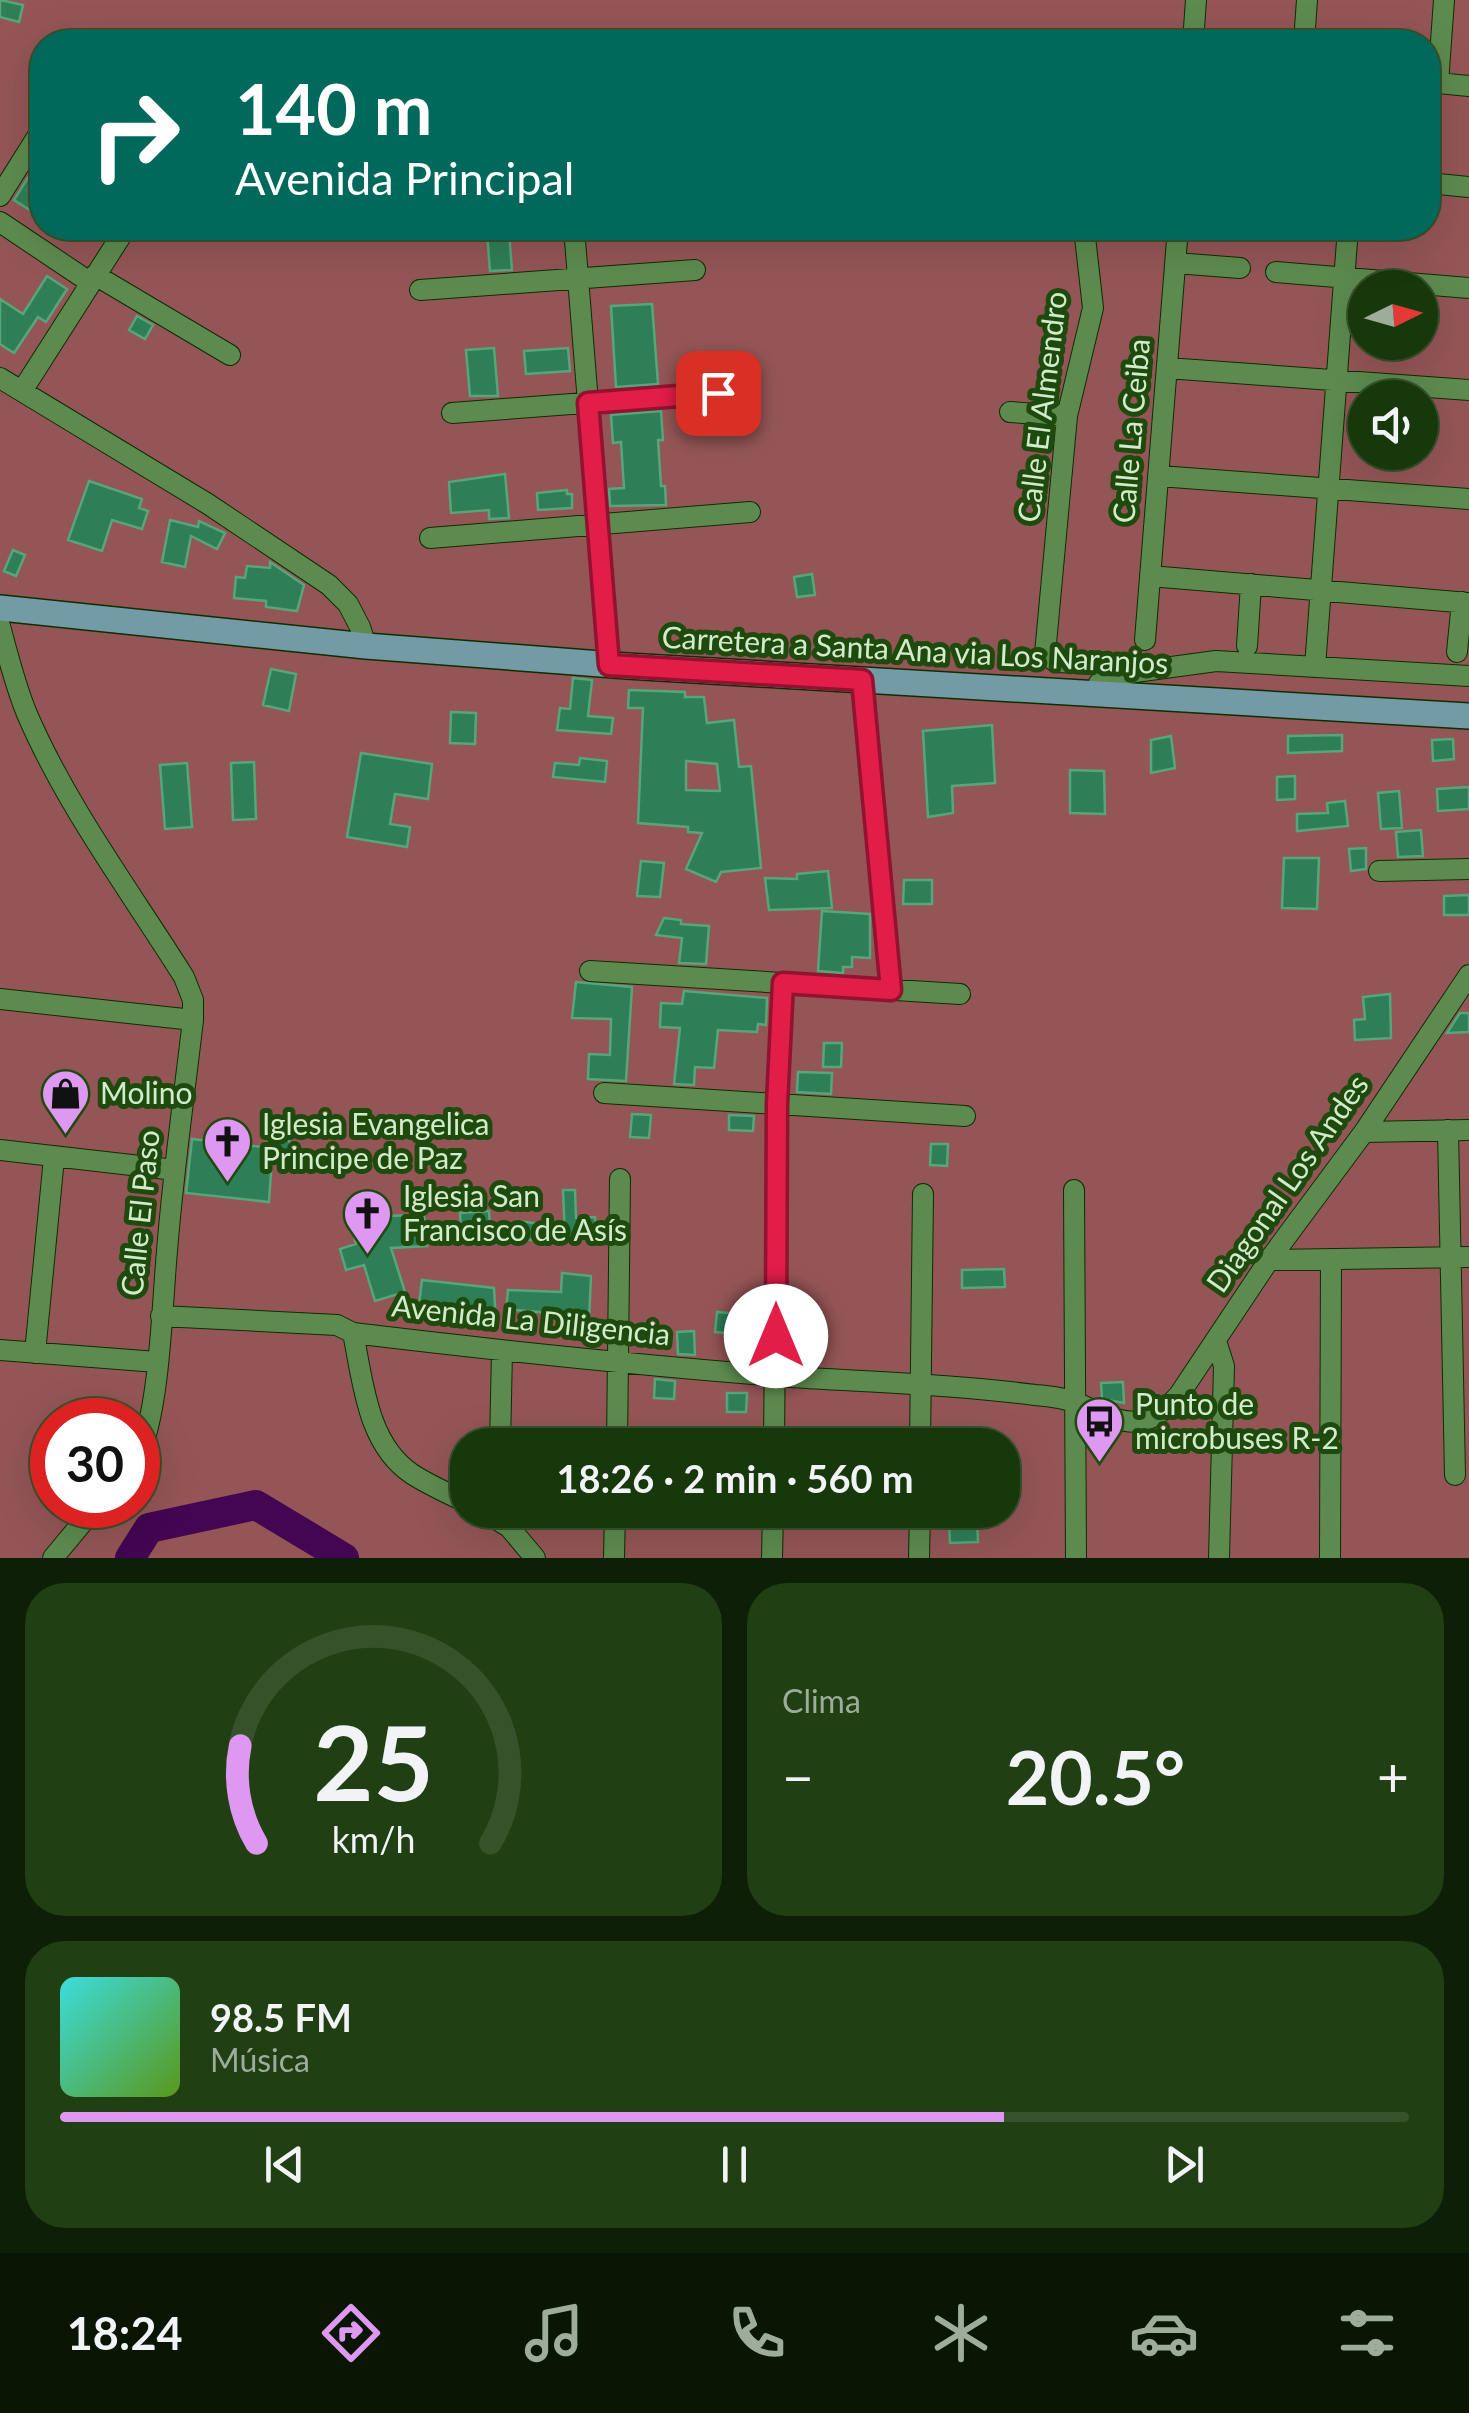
<!DOCTYPE html>
<html lang="es">
<head>
<meta charset="utf-8">
<style>
	body { margin:0; font-family:Lato,sans-serif; background:#203f13; color:#f1f3f6; height:100vh; display:flex; flex-direction:column; font-size:38px; white-space:nowrap }
	* { box-sizing:border-box; margin:0 }
	p { font-size:32px; color:#9eac9c }
	.icon { flex:none; width:55px; height:55px; fill:none; stroke:currentColor; stroke-width:2; stroke-linecap:round; stroke-linejoin:round }
	.map { position:relative; height:1558px; overflow:hidden }
	.side { display:flex; flex-direction:column; gap:25px; padding:25px; background:#0d1f06; flex:1 }
	.side>* { flex:none }
	.banner { position:absolute; left:30px; top:30px; width:1410px; height:210px; border-radius:40px; box-shadow:0 10px 40px #0002,0 0 0 2px #36522b; background:#00695c; color:#fff; overflow:hidden }
	.needle { width:65px; rotate:85deg }
	.buttons { position:absolute; left:1348px; top:270px; display:grid; gap:20px }
	.buttons a { display:grid; place-items:center; width:90px; height:90px; border-radius:50%; background:#17380a; box-shadow:0 10px 40px #0002,0 0 0 2px #36522b; font-size:50px }
	.speed { position:absolute; left:30px; top:1398px; display:flex; gap:20px; font-size:50px; font-weight:700; text-align:center }
	.speed>* { display:grid; place-content:center; width:130px; height:130px; border-radius:50%; background:#17380a; box-shadow:0 10px 40px #0002,0 0 0 2px #36522b; line-height:1 }
	.speed .limit { border:15px solid #d22; background:#fff; color:#111 }
	.pin { position:absolute; display:grid; place-items:center; width:85px; height:85px; color:#fff; margin:-42px; border-radius:20px; box-shadow:0 5px 15px #0006 }
	.me { position:absolute; width:110px; margin:-55px; rotate:0deg; stroke-linejoin:round; filter:drop-shadow(0 0 8px #0008) }
	.turn { display:flex; align-items:center; gap:35px; height:210px; padding:0 40px; font-size:45px }
	.turn .icon { width:130px; height:130px; stroke-width:2.5 }
	.turn b { display:block; font-size:70px; line-height:85px }
	.big { font-size:75px; font-weight:700; line-height:1.1 }
	.side .tile { flex:1; display:flex; flex-direction:column; justify-content:center; gap:15px; min-width:0; padding:0 35px; border-radius:40px; background:#203f13 }
	.side .dial { align-items:center; gap:0 }
	.dial svg { height:260px; overflow:visible; fill:none; stroke:#36522b; stroke-width:7; stroke-linecap:round; text-anchor:middle }
	.dial text { fill:#f1f3f6; stroke:none }
	.song { display:flex; align-items:center; gap:30px }
	.cover { width:120px; height:120px; border-radius:15px; background:linear-gradient(135deg,hsl(180 70% 55%),hsl(90 70% 35%)) }
	.played { height:10px; border-radius:5px; background:linear-gradient(90deg,#de98f2 70%,#36522b 70%) }
	.keys { display:flex; justify-content:space-around; direction:ltr }
	.heat { display:flex; justify-content:space-between; align-items:center; font-size:55px; direction:ltr }
	.side .tiles { flex:1; display:grid; gap:25px; grid-template-columns:1fr 1fr }
	.tile:last-child { grid-column:span 2 }
	.trip { position:absolute; left:450px; top:1428px; width:570px; height:100px; border-radius:40px; background:#17380a; box-shadow:0 10px 40px #0002,0 0 0 2px #36522b; font-weight:700; line-height:100px; text-align:center }
	.dock { display:flex; height:160px; justify-content:space-around; align-items:center; background:#091604; color:#9eac9c }
	.dock .icon { width:70px; height:70px }
	.dock .current { color:#de98f2 }
	.dock b { font-size:45px; color:#f1f3f6 }
	.map>svg:first-child { display:block }
	.green { fill:#945556; fill-rule:evenodd }
	.lines { fill:none; stroke-linecap:round; stroke-linejoin:round }
	.river { stroke:#440552; stroke-width:30 }
	.building { fill:#2e7f57; stroke:#57a57b; stroke-width:2.5; fill-rule:evenodd }
	.minor-casing { stroke:#0d2e01; stroke-width:22 }
	.major-casing { stroke:#0d2e01; stroke-width:28 }
	.minor { stroke:#5d8b4f; stroke-width:20 }
	.major { stroke:#739ba5; stroke-width:25 }
	.route-casing { stroke:#92132f; stroke-width:25 }
	.route { stroke:#e11d48; stroke-width:18 }
	.labels { text-anchor:middle; stroke-width:10; stroke-linejoin:round; paint-order:stroke }
	.street-label { font-size:30px; fill:#d2ebcb; stroke:#1f4a0e }
	.poi-label { font-size:30px; fill:#d2ebcb; stroke:#1f4a0e; text-anchor:start }
</style>
</head>
<body>
<div class="map">
<svg width="1469" height="1558" viewBox="0 0 1469 1558">
	<rect width="100%" height="100%" fill="#1f4a0e"/>
	<path class="green" d="M 0,0 L 1469,0 L 1469,1558 L 0,1558 ZM 42,42 L 1428,42 L 1428,228 L 42,228 ZM 1365,288 L 1420,288 L 1420,342 L 1365,342 ZM 1365,398 L 1420,398 L 1420,452 L 1365,452 ZM 52,1420 L 138,1420 L 138,1505 L 52,1505 ZM 468,1445 L 1002,1445 L 1002,1510 L 468,1510 Z"/>
	<g class="lines">
		<path class="river" d="M 130,1558 L 149,1528 L 256,1505 L 344,1558"/>
	</g>
	<path class="building" d="M 0,0 L 23,5 L 19,22 L 0,17 Z
		M 42,155 L 42,191 L 30,210 L 14,200 Z
		M 509,231 L 512,270 L 490,271 L 487,232 Z
		M 47,276 L 67,289 L 46,322 L 38,317 L 14,353 L 0,344 L 0,299 L 23,314 Z
		M 652,304 L 658,384 L 616,387 L 611,306 Z
		M 137,316 L 153,325 L 145,339 L 129,330 Z
		M 494,348 L 498,396 L 470,396 L 466,350 Z
		M 568,348 L 570,371 L 526,374 L 524,351 Z
		M 661,411 L 663,440 L 658,440 L 661,486 L 665,486 L 666,505 L 610,506 L 609,489 L 624,488 L 621,442 L 613,443 L 611,415 Z
		M 505,474 L 509,518 L 489,519 L 489,510 L 451,513 L 449,482 Z
		M 89,481 L 142,499 L 139,508 L 148,511 L 142,529 L 112,520 L 102,551 L 68,540 Z
		M 567,490 L 567,494 L 572,494 L 572,508 L 538,510 L 537,493 Z
		M 170,520 L 198,527 L 199,521 L 225,533 L 217,549 L 191,536 L 185,567 L 162,562 Z
		M 13,550 L 25,555 L 16,576 L 4,571 Z
		M 270,562 L 304,585 L 297,611 L 266,607 L 266,601 L 234,598 L 236,577 L 245,578 L 247,566 L 270,568 Z
		M 812,574 L 815,595 L 797,597 L 794,577 Z
		M 271,669 L 296,674 L 289,711 L 263,705 Z
		M 573,678 L 592,680 L 588,716 L 613,718 L 611,734 L 557,730 L 560,708 L 570,709 Z
		M 629,690 L 685,692 L 685,697 L 704,697 L 707,723 L 734,720 L 739,767 L 751,766 L 761,868 L 721,872 L 716,882 L 686,869 L 702,833 L 688,832 L 688,827 L 638,823 L 643,708 L 628,708 ZM 686,761 L 717,764 L 720,791 L 686,790 Z
		M 451,712 L 476,713 L 475,744 L 450,743 Z
		M 992,725 L 995,783 L 952,786 L 953,813 L 928,817 L 923,731 Z
		M 1342,735 L 1342,751 L 1288,753 L 1288,736 Z
		M 1171,736 L 1175,768 L 1151,773 L 1151,740 Z
		M 1453,739 L 1454,759 L 1433,761 L 1432,740 Z
		M 361,753 L 432,764 L 428,799 L 395,794 L 390,824 L 410,827 L 407,847 L 347,837 Z
		M 580,758 L 607,761 L 605,782 L 553,777 L 555,763 L 579,765 Z
		M 254,762 L 256,819 L 233,820 L 231,763 Z
		M 187,763 L 192,827 L 165,829 L 160,765 Z
		M 1070,770 L 1104,771 L 1105,814 L 1070,813 Z
		M 1295,776 L 1295,799 L 1277,800 L 1277,777 Z
		M 1469,787 L 1469,809 L 1438,811 L 1437,789 Z
		M 1399,791 L 1402,828 L 1381,829 L 1378,793 Z
		M 1345,801 L 1348,826 L 1297,831 L 1297,814 L 1328,813 L 1327,803 Z
		M 1421,830 L 1423,856 L 1398,857 L 1396,832 Z
		M 1366,848 L 1366,869 L 1351,871 L 1349,849 Z
		M 1284,858 L 1319,858 L 1317,909 L 1282,908 Z
		M 641,861 L 664,863 L 660,897 L 637,896 Z
		M 828,871 L 832,908 L 769,910 L 765,878 L 797,879 L 797,874 Z
		M 904,880 L 932,880 L 932,904 L 903,904 Z
		M 1469,895 L 1469,915 L 1444,915 L 1444,896 Z
		M 822,911 L 870,914 L 870,958 L 852,957 L 852,967 L 843,967 L 843,973 L 818,971 Z
		M 664,918 L 681,920 L 681,924 L 709,926 L 706,964 L 679,963 L 682,938 L 656,935 Z
		M 576,982 L 632,987 L 626,1081 L 588,1079 L 589,1054 L 610,1055 L 611,1019 L 572,1018 Z
		M 684,991 L 767,998 L 766,1025 L 758,1024 L 757,1032 L 718,1030 L 714,1068 L 695,1067 L 694,1085 L 674,1084 L 680,1028 L 660,1027 L 661,1003 L 682,1004 Z
		M 1390,994 L 1391,1038 L 1355,1040 L 1354,1020 L 1365,1019 L 1363,997 Z
		M 1460,1013 L 1469,1013 L 1469,1032 L 1447,1033 Z
		M 824,1043 L 842,1043 L 841,1067 L 823,1067 Z
		M 798,1072 L 832,1073 L 831,1094 L 797,1092 Z
		M 632,1114 L 651,1115 L 649,1138 L 630,1137 Z
		M 729,1115 L 754,1116 L 753,1131 L 729,1130 Z
		M 288,1138 L 293,1150 L 272,1158 L 269,1202 L 186,1193 L 192,1139 L 263,1147 Z
		M 931,1144 L 948,1144 L 947,1166 L 930,1165 Z
		M 563,1190 L 575,1190 L 576,1218 L 595,1217 L 596,1236 L 565,1237 Z
		M 489,1211 L 490,1226 L 461,1228 L 460,1213 Z
		M 424,1215 L 427,1246 L 391,1248 L 405,1292 L 375,1301 L 364,1265 L 346,1270 L 340,1249 L 356,1244 L 352,1229 L 385,1219 L 384,1216 Z
		M 517,1221 L 543,1224 L 541,1241 L 515,1238 Z
		M 1004,1269 L 1005,1287 L 962,1288 L 962,1270 Z
		M 562,1273 L 591,1276 L 589,1321 L 560,1319 L 560,1314 L 506,1309 L 508,1290 L 561,1292 Z
		M 422,1280 L 494,1288 L 496,1322 L 418,1312 Z
		M 717,1312 L 742,1314 L 741,1334 L 715,1332 Z
		M 694,1331 L 695,1355 L 678,1354 L 677,1332 Z
		M 655,1379 L 675,1381 L 674,1399 L 654,1398 Z
		M 1123,1382 L 1124,1403 L 1102,1399 L 1101,1383 Z
		M 727,1393 L 747,1393 L 746,1412 L 727,1412 Z
		M 977,1520 L 978,1542 L 950,1543 L 949,1521 Z"/>
	<g class="lines">
		<defs>
			<path id="minor" d="M 1092,42 L 1093,39
				M 1193,42 L 1196,0
				M 1304,42 L 1307,0
				M 1428,82 L 1469,86
				M 1438,83 L 1444,0
				M 1428,183 L 1469,187
				M 0,196 L 42,129
				M 0,222 L 91,283
				M 574,228 L 609,665
				M 1084,228 L 1093,308 L 1067,416 L 1045,654 L 1056,662 L 1102,664 L 1108,669 L 1107,679
				M 1176,263 L 1240,268
				M 1276,272 L 1469,288
				M 95,275 L 230,355
				M 420,290 L 695,270
				M 1167,368 L 1469,390
				M 0,378 L 208,504 L 329,585 L 348,604 L 360,627 L 366,646
				M 22,391 L 126,228
				M 1010,412 L 1067,416
				M 452,413 L 718,393
				M 1159,476 L 1469,499
				M 430,538 L 750,512
				M 1150,576 L 1469,603
				M 0,626 C 8,656 15,685 27,714 C 67,807 130,891 184,977 L 193,1000 L 193,1020 C 184,1097 173,1174 167,1251 C 162,1305 160,1410 138,1457
				M 1145,640 L 1178,228
				M 1247,646 L 1251,584
				M 1457,652 L 1462,602
				M 1315,667 L 1348,228
				M 863,680 L 891,990
				M 1099,683 L 1135,672 L 1216,661 L 1469,676
				M 1379,871 L 1469,869
				M 590,971 L 960,994
				M 0,999 L 193,1020
				M 604,1093 L 965,1116
				M 1448,1130 L 1455,1475
				M 1364,1132 L 1469,1130
				M 0,1150 L 175,1170
				M 1074,1190 L 1076,1558
				M 1269,1260 L 1469,1257
				M 161,1316 L 337,1325 L 353,1333 C 494,1350 636,1365 777,1376 C 863,1382 950,1384 1035,1395 C 1050,1396 1066,1398 1079,1404 C 1124,1423 1143,1435 1179,1395 L 1269,1260 L 1364,1132 L 1469,975
				M 353,1333 C 363,1381 367,1444 412,1474 C 429,1485 449,1494 468,1503
				M 1216,1341 L 1224,1366 L 1219,1558
				M 0,1350 L 157,1362
				M 35,1353 L 54,1158
				M 500,1445 L 502,1351
				M 617,1445 L 620,1179
				M 774,1445 L 777,1103 L 783,983
				M 920,1445 L 923,1194
				M 481,1510 L 509,1527 L 535,1558
				M 53,1558 L 97,1505
				M 614,1558 L 615,1510
				M 772,1558 L 773,1510
				M 919,1558 L 920,1510
				M 1330,1558 L 1331,1259"/>
			<path id="major" d="M 0,608 L 366,646 L 627,666 L 1469,716"/>
		</defs>
		<use href="#minor" class="minor-casing"/>
		<use href="#major" class="major-casing"/>
		<use href="#minor" class="minor"/>
		<use href="#major" class="major"/>
	</g>
	<g class="lines">
		<defs>
			<path id="route" d="M 718,393 L 588,403 L 609,665 L 862,680 L 891,990 L 783,983 L 777,1104 L 776,1336"/>
		</defs>
		<use href="#route" class="route-casing"/>
		<use href="#route" class="route"/>
	</g>
	<defs>
		<symbol id="shop-pin" viewBox="-11 -11 22 30"><path d="M0 17L-7.5 6A9.5 9.5 0 1 1 7.5 6Z" fill="#de98f2" stroke="#1f4a0e"/><path d="M-5-2.5h2.3a2.7 3.5 0 0 1 5.4 0H5L5.5 6h-11ZM-1.5-2.5h3a1.5 2.3 0 0 0-3 0Z" fill="#111"/></symbol>
		<symbol id="church-pin" viewBox="-11 -11 22 30"><path d="M0 17L-7.5 6A9.5 9.5 0 1 1 7.5 6Z" fill="#de98f2" stroke="#1f4a0e"/><path d="M-1.2-6h2.4v3.5h3.3v2.4h-3.3V6h-2.4V-.1h-3.3v-2.4h3.3Z" fill="#111"/></symbol>
		<symbol id="bus-pin" viewBox="-11 -11 22 30"><path d="M0 17L-7.5 6A9.5 9.5 0 1 1 7.5 6Z" fill="#de98f2" stroke="#1f4a0e"/><path d="M-5-6H5V4H4V6H2V4H-2V6H-4V4H-5ZM-3.5-4V0h7V-4ZM-3.5 1.2v1.5H-2V1.2ZM2 1.2v1.5H3.5V1.2Z" fill="#111"/></symbol>
	</defs>
	<g fill-rule="evenodd">
		<use href="#shop-pin" x="38" y="1066" width="55" height="75"/>
		<use href="#church-pin" x="200" y="1114" width="55" height="75"/>
		<use href="#church-pin" x="340" y="1186" width="55" height="75"/>
		<use href="#bus-pin" x="1072" y="1394" width="55" height="75"/>
	</g>
	<g class="labels">
		<g class="street-label">
			<text transform="translate(1043 407) rotate(-83)" y="10">Calle El Almendro</text>
			<text transform="translate(1132 431) rotate(-85)" y="10">Calle La Ceiba</text>
			<text transform="translate(915 651) rotate(3)" y="10">Carretera a Santa Ana via Los Naranjos</text>
			<text transform="translate(1288 1184) rotate(-55)" y="10">Diagonal Los Andes</text>
			<text transform="translate(141 1213) rotate(-84)" y="10">Calle El Paso</text>
			<text transform="translate(531 1321) rotate(6)" y="10">Avenida La Diligencia</text>
		</g>
		<g class="poi-label">
			<text x="100" y="1104">Molino</text>
			<text x="262" y="1135">Iglesia Evangelica<tspan x="262" dy="34">Principe de Paz</tspan></text>
			<text x="403" y="1207">Iglesia San<tspan x="403" dy="34">Francisco de Asís</tspan></text>
			<text x="1135" y="1415">Punto de<tspan x="1135" dy="34">microbuses R-2</tspan></text>
		</g>
	</g>
</svg>
<div class="buttons">
<a><svg class="needle" viewBox="-14 -14 28 28"><path d="M0-13l5 13h-10z" fill="#e53935"/><path d="M0 13l5-13h-10z" fill="#9eac9c"/></svg></a>
<a><svg class="icon" aria-label="sound" viewBox="0 0 24 24"><path d="M4 9h4l5-4v14l-5-4H4zM17 9q2 3 0 6"/></svg></a>
</div>
<div class="speed"><div class="limit">30</div></div>
<div class="pin" style="left:718px;top:393px;background:#d93025"><svg class="icon" aria-label="arrive" viewBox="0 0 24 24"><path d="M6 21V4h12l-3 4 3 4H6"/></svg></div>
<svg class="me" style="left:776px;top:1336px" viewBox="-20 -20 40 40"><circle r="19" fill="#fff"/><path d="M0-13L10 11 0 6-10 11z" fill="#e11d48"/></svg>
<div class="trip">18:26 · 2 min · 560 m</div>
<div class="banner">
<div class="turn"><svg class="icon" aria-label="right" viewBox="0 0 24 24"><path d="M7 20v-9h11M14 6l5 5-5 5"/></svg><div><b>140 m</b>Avenida Principal</div></div>
</div>
</div>
<section class="side">
<div class="tiles">
<div class="tile dial"><svg viewBox="0 0 100 80">
<path d="M14 69A42 42 0 1 1 86 69"/>
<path d="M14 69A42 42 0 0 1 9 39" stroke="#de98f2"/>
<text x="50" y="56" font-size="32" font-weight="700">25</text>
<text x="50" y="72" font-size="11">km/h</text>
</svg></div>
<div class="tile"><p>Clima</p>
<div class="heat"><a>−</a><b class="big">20.5°</b><a>+</a></div>
</div>
<div class="tile">
<div class="song"><i class="cover"></i><div><b>98.5 FM</b><p>Música</p></div></div>
<div class="played"></div>
<div class="keys"><svg class="icon" aria-label="previous" viewBox="0 0 24 24"><path d="M18 5L8 12l10 7zM5 5v14"/></svg><svg class="icon" aria-label="pause" viewBox="0 0 24 24"><path d="M8 5v14M16 5v14"/></svg><svg class="icon" aria-label="next" viewBox="0 0 24 24"><path d="M6 5l10 7-10 7zM19 5v14"/></svg></div>
</div>
</div>
</section>
<nav class="dock">
<b>18:24</b>
<svg class="icon current" aria-label="directions" viewBox="0 0 24 24"><path d="M12 3l9 9-9 9-9-9zM9 14v-3h6M13 9l2 2-2 2"/></svg>
<svg class="icon" aria-label="music" viewBox="0 0 24 24"><path d="M9 18V5l10-2v13"/><circle cx="6" cy="18" r="3"/><circle cx="16" cy="16" r="3"/></svg>
<svg class="icon" aria-label="phone" viewBox="0 0 24 24"><path d="M5 4h4l2 5-3 2q2 4 5 5l2-3 5 2v4C11 20 4 13 5 4z"/></svg>
<svg class="icon" aria-label="climate" viewBox="0 0 24 24"><path d="M12 3v18M4 7l16 10M4 17L20 7"/></svg>
<svg class="icon" aria-label="car" viewBox="0 0 24 24"><path d="M5 17H2v-5l4-1 3-4h7l3 4 3 1v5h-3M9 17h6M6 11h13"/><circle cx="7" cy="17" r="2"/><circle cx="17" cy="17" r="2"/></svg>
<svg class="icon" aria-label="filters" viewBox="0 0 24 24"><path d="M4 7h16M4 17h16"/><circle cx="9" cy="7" r="2"/><circle cx="15" cy="17" r="2"/></svg>
</nav>
</body>
</html>
